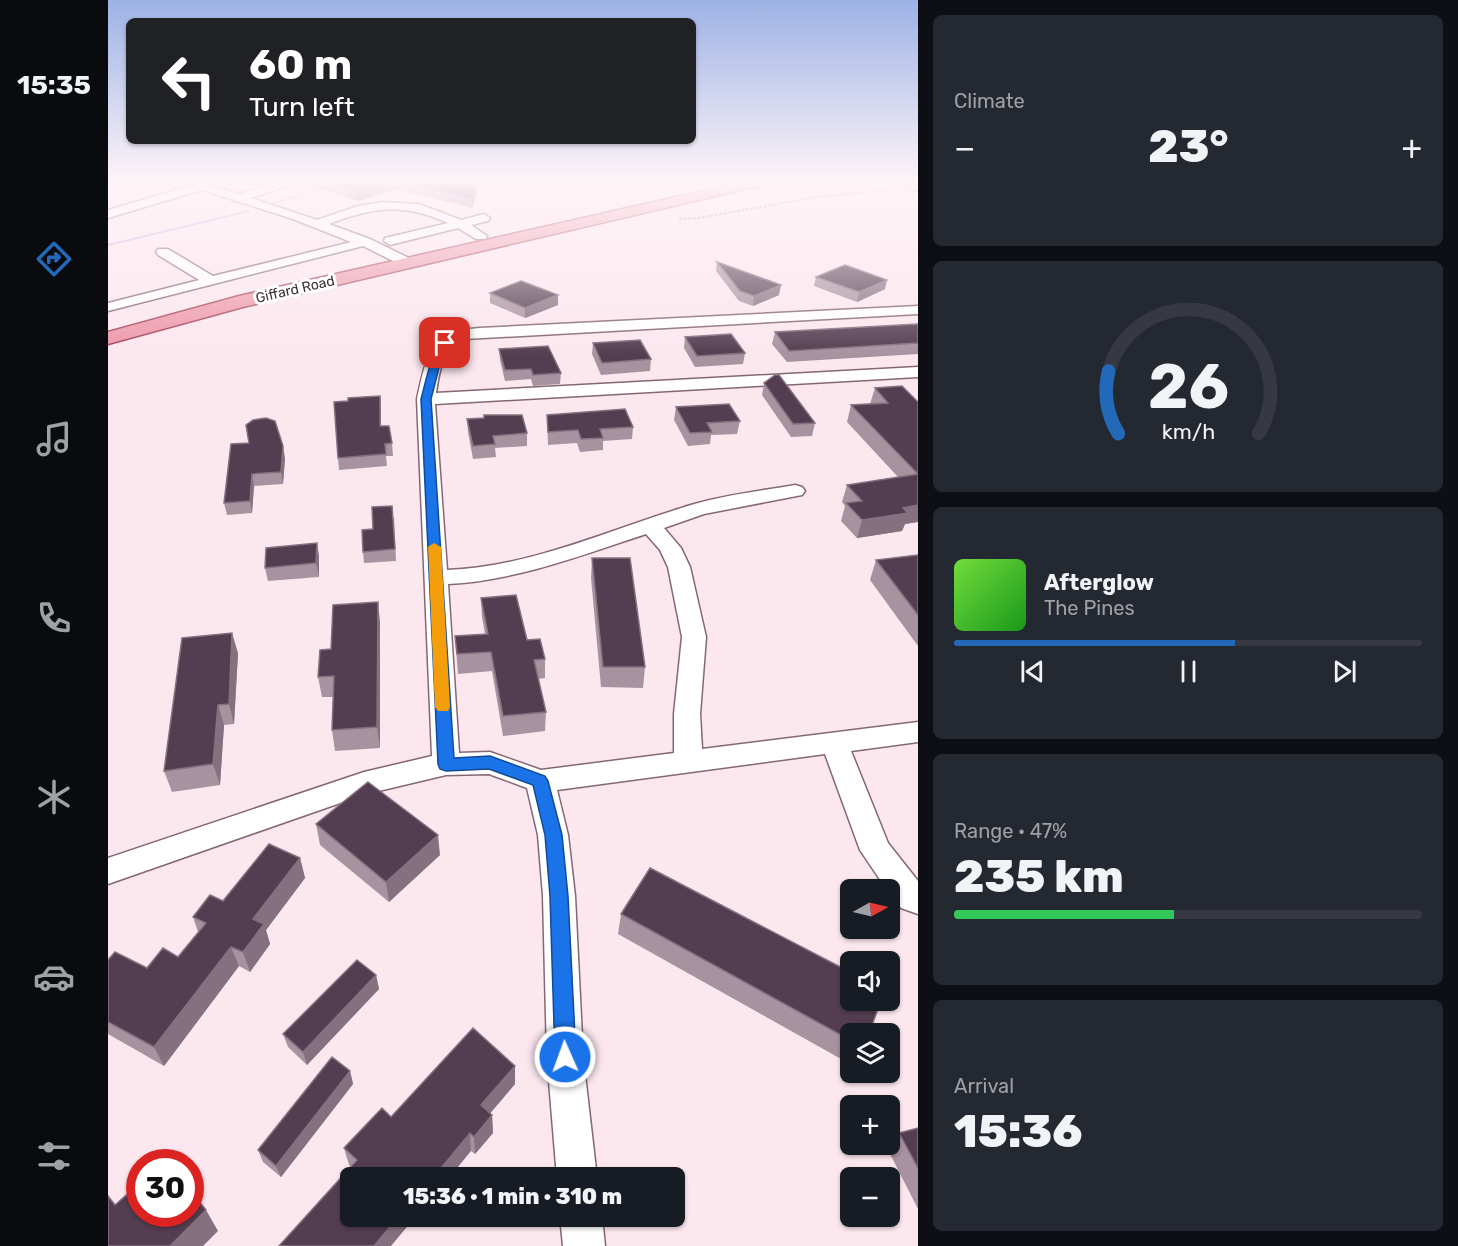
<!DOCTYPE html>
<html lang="en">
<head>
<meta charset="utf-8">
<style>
	body { margin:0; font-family:Rubik,sans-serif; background:#242831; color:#f1f3f6; height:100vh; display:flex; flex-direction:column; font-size:22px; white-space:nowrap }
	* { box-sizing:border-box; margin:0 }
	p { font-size:20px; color:#9ea1a6 }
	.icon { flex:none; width:33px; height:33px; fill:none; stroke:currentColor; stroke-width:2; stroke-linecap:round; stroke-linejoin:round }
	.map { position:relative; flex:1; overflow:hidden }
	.side { display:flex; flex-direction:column; gap:15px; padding:15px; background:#0d0f14; width:540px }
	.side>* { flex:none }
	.hud { position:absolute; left:18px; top:18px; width:570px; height:126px; border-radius:9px; box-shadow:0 2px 4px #0004; background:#202124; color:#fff; overflow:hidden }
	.needle { width:39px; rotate:82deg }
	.controls { position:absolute; left:732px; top:879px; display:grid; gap:12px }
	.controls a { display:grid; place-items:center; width:60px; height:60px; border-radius:9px; background:#171b24; box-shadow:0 2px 4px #0004; font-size:30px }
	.speed { position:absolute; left:18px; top:1149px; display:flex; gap:12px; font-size:30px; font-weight:700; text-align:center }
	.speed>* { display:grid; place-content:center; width:78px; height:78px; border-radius:50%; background:#171b24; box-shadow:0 2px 4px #0004; line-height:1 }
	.speed .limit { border:9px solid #d22; background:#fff; color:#111 }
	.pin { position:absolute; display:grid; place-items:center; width:51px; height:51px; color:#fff; margin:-26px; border-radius:12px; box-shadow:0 3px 9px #0006 }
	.me { position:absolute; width:66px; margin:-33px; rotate:358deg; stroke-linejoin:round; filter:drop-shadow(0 0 4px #0008) }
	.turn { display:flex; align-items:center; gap:21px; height:126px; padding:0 24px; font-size:27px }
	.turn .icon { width:78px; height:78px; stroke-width:2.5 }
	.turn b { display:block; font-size:42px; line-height:51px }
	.big { font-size:45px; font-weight:800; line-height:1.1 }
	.side .tile { flex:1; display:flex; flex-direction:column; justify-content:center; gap:9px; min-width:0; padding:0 21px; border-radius:9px; background:#242831 }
	.side .dial { align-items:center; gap:0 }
	.dial svg { height:156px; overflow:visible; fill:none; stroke:#363941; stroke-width:7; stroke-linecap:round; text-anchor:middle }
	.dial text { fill:#f1f3f6; stroke:none }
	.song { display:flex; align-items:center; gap:18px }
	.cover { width:72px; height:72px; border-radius:9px; background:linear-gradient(135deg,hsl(100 70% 55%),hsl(120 70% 35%)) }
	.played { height:6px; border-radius:3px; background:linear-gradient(90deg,#2269b9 60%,#363941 60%) }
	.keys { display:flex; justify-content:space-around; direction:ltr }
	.heat { display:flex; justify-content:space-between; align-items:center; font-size:33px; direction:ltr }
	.charge { height:9px; border-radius:4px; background:linear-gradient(90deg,#34c759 47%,#363941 0) }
	.trip { position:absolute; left:232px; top:1167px; width:345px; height:60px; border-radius:9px; background:#171b24; box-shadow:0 2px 4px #0004; font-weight:800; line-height:60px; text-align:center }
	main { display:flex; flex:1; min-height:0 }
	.tabs { display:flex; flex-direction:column; width:108px; justify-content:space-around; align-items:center; background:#090b0e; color:#9ea1a6 }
	.tabs .icon { width:42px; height:42px }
	.tabs .active { color:#2269b9 }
	.tabs b { font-size:27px; color:#f1f3f6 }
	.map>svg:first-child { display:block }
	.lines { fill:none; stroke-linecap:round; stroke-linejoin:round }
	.stream { fill:#ceafe0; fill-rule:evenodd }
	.minor-casing { stroke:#856773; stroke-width:3 }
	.major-casing { stroke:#a7475c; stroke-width:3 }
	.path { stroke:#a4939a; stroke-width:2; stroke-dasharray:3 1.5; stroke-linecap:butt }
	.minor { fill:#fff; fill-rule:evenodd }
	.major { fill:#ed98aa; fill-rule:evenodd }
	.wall { fill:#a892a0 }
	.shaded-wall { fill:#867080 }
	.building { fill:#543d50; stroke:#867080; stroke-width:1.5 }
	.route { fill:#1a73e8; stroke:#114b97; stroke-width:1.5 }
	.slow { fill:#f59e0b }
	.labels { text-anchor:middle; stroke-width:6; stroke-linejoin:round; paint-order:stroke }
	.far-street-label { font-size:14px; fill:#3c2f34; stroke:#fff }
</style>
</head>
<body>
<main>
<nav class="tabs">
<b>15:35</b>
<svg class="icon active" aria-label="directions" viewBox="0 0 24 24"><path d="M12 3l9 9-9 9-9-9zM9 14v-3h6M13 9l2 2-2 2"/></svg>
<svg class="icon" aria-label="music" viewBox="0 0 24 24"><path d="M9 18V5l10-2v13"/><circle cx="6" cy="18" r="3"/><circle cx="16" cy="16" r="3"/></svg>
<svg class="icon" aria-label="phone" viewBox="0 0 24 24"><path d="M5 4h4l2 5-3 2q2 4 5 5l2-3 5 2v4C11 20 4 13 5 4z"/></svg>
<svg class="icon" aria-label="climate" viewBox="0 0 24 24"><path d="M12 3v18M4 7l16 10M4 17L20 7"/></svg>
<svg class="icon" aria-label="car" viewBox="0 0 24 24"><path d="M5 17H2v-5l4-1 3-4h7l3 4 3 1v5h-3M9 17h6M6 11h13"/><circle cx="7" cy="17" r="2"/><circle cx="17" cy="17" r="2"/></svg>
<svg class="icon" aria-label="filters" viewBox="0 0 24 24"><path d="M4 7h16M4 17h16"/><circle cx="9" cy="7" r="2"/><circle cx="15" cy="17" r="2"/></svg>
</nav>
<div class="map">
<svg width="810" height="1246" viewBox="0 0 810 1246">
	<rect width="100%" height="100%" fill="#fce7ef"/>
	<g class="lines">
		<path class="stream" d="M 231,181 L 236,181 L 161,206 L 158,205 Z
			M 141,210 L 142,212 L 0,246 L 0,244 Z"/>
		<defs>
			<path id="minor" d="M 72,181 L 88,181 L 131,194 L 174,181 L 190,181 L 189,183 L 143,198 L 209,220 L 250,206 L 274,202 L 311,204 L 353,220 L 376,214 L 382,218 L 380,221 L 363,225 L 379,236 L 378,239 L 368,239 L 350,228 L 282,245 L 276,241 L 277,238 L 340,223 C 296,203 265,207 221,224 L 262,239 L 303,259 L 305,262 L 303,265 L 293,265 L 255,246 L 0,311 L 0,303 L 91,280 L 50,255 L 48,252 L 50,249 L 60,249 L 105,276 L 243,242 L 185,219 L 94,190 L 0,218 L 0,210 L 82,186 Z
				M 805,184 L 810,185 L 810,191 L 799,187 Z
				M 810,306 L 810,314 L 357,339 C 334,345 331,374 328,393 L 810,367 L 810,377 L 327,404 L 339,570 C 423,567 503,529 583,505 C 616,495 653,491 687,485 L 694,487 L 697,491 L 694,495 L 596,514 L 556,528 L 573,548 L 582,567 L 598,637 L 592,714 L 594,749 L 810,722 L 810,742 L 743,751 L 780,843 L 810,881 L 810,914 L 793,908 L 782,890 L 779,890 L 752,850 L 717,754 L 449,790 L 460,835 L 467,896 L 475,1057 L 489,1178 L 449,1178 L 439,1057 L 435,896 L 430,835 L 419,788 L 381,774 L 338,775 L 258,794 L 0,884 L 0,858 L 256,772 L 324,756 L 309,399 C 314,377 319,341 343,332 C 352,329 363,329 372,328 ZM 538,534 L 552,550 L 560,567 L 574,637 L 566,714 L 566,753 L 433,770 L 382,752 L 351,753 L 340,584 C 406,581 475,555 538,534 Z
				M 452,1216 L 494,1216 L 497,1246 L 455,1246 Z"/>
			<path id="major" d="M 638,181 L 662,181 L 655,185 L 135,307 L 0,344 L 0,332 L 131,296 Z"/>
		</defs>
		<use href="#minor" class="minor-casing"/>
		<use href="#major" class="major-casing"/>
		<path class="path" d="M 571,219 L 591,218 L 708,197 L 789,189"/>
		<use href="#minor" class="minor"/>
		<use href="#major" class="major"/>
	</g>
	<path class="wall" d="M 136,181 L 160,181 L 147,184 Z
		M 191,181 L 359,181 L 369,183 L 369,192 L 364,208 L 288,189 L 250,201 L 192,182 Z
		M 609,262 L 671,295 L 645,306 L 631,301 L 608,271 Z
		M 708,277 L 777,289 L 749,302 L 706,286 Z
		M 382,293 L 450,295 L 450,305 L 417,318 L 382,303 Z
		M 810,324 L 810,354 L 679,362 L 664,344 L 667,332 Z
		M 577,337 L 637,353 L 635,364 L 587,367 L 576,348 Z
		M 485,343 L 543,359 L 542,371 L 493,375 L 484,354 Z
		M 391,349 L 453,373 L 452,384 L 425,386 L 423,379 L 397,381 L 392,360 Z
		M 656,383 L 707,423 L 704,436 L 683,437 L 654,395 Z
		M 767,388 L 810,402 L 810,522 L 797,524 L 794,531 L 749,538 L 733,521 L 737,506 L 734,502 L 739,485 L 790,477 L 739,422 L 743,405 L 762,404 Z
		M 272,396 L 273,408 L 273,426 L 284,443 L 285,456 L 278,456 L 279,466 L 231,470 L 230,458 L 240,401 Z
		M 568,407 L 632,421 L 629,434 L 603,435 L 602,444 L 580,446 L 566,420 Z
		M 376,415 L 419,433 L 419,446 L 387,448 L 388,457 L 365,459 L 360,432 L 359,419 L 376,418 Z
		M 439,415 L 525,427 L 524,439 L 495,441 L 495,450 L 472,452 L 469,443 L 440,445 Z
		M 123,444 L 177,458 L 175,484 L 146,486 L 144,513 L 119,515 L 116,503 Z
		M 286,517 L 288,561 L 256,563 L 255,552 L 265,529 Z
		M 209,543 L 211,557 L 211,577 L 160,581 L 157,568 Z
		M 810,555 L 810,646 L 762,580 L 768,560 Z
		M 484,558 L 537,667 L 535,688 L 493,687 L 483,578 Z
		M 373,598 L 419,640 L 437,659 L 437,678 L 430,679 L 438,712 L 437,731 L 395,736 L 384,671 L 350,674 L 347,636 L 377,634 L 374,617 Z
		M 272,622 L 272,748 L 227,751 L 224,730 L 225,697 L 214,697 L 210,677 L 223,649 Z
		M 130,653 L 126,724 L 116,725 L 112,785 L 64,792 L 56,771 Z
		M 208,824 L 332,855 L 281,902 L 212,845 Z
		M 192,858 L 197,878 L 158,930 L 162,944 L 142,972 L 131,966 L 56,1066 L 0,1034 L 0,960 L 39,968 L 70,957 L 90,932 L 85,917 L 115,901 Z
		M 513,914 L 742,1034 L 742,1064 L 510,934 Z
		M 268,975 L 271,989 L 199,1065 L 180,1047 L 175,1034 Z
		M 242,1071 L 245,1084 L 173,1177 L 155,1162 L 150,1150 Z
		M 407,1084 L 382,1113 L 384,1115 L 385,1133 L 367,1154 L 363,1151 L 243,1167 L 241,1165 L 236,1148 L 283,1117 Z
		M 810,1128 L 810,1209 L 780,1150 L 791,1133 Z"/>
	<path class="shaded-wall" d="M 146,181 L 160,181 L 147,184 Z
		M 287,181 L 288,189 L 250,201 L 249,192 Z
		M 369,183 L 369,192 L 364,208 L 364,199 Z
		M 779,280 L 777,289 L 749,302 L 751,292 Z
		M 673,285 L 671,295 L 645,306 L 646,296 Z
		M 450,295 L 450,305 L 417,318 L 417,308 Z
		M 272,396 L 273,408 L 273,438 L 272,426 Z
		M 175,446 L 177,458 L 175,484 L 173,472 Z
		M 144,474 L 146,486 L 144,513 L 142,501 Z
		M 810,505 L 810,522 L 797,524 L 794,531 L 749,538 L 754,520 L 795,508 Z
		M 209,543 L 211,557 L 211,577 L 208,563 Z
		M 270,602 L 272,622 L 272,748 L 269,727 Z
		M 124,633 L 130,653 L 126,724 L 121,704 Z
		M 110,705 L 116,725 L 112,785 L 105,764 Z
		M 330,835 L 332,855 L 281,902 L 278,882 Z
		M 192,858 L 197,878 L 158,930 L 162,944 L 142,972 L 135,952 L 145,919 Z
		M 123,947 L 131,966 L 56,1066 L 46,1047 Z
		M 268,975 L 271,989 L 199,1065 L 195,1052 Z
		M 407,1066 L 407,1084 L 374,1123 L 373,1105 Z
		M 242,1071 L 245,1084 L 173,1177 L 168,1166 Z
		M 384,1115 L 385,1133 L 367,1154 L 366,1137 Z
		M 362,1133 L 363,1151 L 341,1178 L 325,1178 Z
		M 98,1210 L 110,1231 L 95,1246 L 62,1246 Z
		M 291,1216 L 308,1216 L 283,1246 L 266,1246 Z"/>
	<path class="building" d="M 212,181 L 286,181 L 249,192 Z
		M 289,181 L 359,181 L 369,183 L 364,199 Z
		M 609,262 L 673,285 L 646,296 L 632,291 Z
		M 737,265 L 779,280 L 751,292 L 708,277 Z
		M 413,281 L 450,295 L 417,308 L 382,293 Z
		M 810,324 L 810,343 L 681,351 L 667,332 Z
		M 623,334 L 637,353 L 589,356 L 577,337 Z
		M 532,340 L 543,359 L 494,363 L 485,343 Z
		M 440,346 L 453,373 L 425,375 L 423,369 L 397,370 L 391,349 Z
		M 667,375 L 671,375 L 707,423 L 685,424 L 656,383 Z
		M 794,386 L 810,402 L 810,505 L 795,508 L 800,513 L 754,520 L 738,503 L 754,501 L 739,485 L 810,474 L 743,405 L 780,403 L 767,388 Z
		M 272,396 L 272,426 L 281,426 L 284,443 L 277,444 L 278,454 L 230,458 L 226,402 L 240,401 L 240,398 Z
		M 621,404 L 632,421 L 599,423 L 604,432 L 582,433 L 568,407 Z
		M 517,409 L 525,427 L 492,429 L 495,438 L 473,439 L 470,430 L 440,432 L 439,415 Z
		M 376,415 L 414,415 L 419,433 L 385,436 L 387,444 L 365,446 L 359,419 L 376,418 Z
		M 158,418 L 167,421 L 175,446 L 173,472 L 144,474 L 142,501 L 116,503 L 123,444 L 141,443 L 138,425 L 145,420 Z
		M 284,506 L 287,549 L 255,552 L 254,530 L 265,529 L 264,507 Z
		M 209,543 L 208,563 L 157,568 L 158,548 Z
		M 810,555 L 810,615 L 768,560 Z
		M 484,558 L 522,558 L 537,667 L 495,667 Z
		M 408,595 L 419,640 L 432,639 L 437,659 L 426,660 L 438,712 L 395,716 L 383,652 L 349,654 L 347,636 L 380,634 L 373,598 Z
		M 270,602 L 269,727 L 224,730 L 226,676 L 210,677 L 212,650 L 223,649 L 225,605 Z
		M 124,633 L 121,704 L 110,705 L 105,764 L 56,771 L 74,638 Z
		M 260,782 L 330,835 L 278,882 L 208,824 Z
		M 161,844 L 192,858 L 145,919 L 156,924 L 135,952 L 123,947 L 46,1047 L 0,1022 L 0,960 L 7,952 L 39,968 L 55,948 L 70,957 L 98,923 L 85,917 L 102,895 L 115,901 Z
		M 542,868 L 742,972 L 742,1000 L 773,1000 L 761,1034 L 742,1034 L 742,1040 L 513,914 Z
		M 249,960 L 268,975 L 195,1052 L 175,1034 Z
		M 365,1028 L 407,1066 L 373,1105 L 384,1115 L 366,1137 L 362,1133 L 325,1178 L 243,1178 L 243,1216 L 291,1216 L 266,1246 L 171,1246 L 249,1160 L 236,1148 L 274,1108 L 283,1117 Z
		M 224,1057 L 242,1071 L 168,1166 L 150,1150 Z
		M 810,1128 L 810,1168 L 791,1133 Z
		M 58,1158 L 62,1162 L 54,1162 Z
		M 32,1183 L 32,1214 L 82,1214 L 82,1190 L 98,1210 L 62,1246 L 0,1246 L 0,1196 L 7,1205 Z"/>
	<linearGradient id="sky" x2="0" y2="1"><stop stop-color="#9db2e5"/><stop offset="0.51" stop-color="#fef4f8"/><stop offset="1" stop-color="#fef4f8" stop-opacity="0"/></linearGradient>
	<rect width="810" height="355" fill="url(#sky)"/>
	<path class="route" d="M 337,340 L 341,343 L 331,368 L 323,399 L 346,758 L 382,756 L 437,776 L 440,781 L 454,835 L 460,896 L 468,1057 L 465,1064 L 457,1067 L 450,1064 L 447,1057 L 442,896 L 437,835 L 425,785 L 381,769 L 338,771 L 332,769 L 330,764 L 313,399 C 317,385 324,347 337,340 Z"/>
	<path class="slow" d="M 326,543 L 333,547 L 342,707 L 340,711 L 330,711 L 327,707 L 320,547 Z"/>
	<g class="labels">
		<g class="far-street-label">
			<text transform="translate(187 289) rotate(-13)" y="5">Giffard Road</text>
		</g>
	</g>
</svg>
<div class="controls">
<a><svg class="needle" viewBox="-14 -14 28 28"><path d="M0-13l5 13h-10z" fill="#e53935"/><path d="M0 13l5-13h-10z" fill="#9ea1a6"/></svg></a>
<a><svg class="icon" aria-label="sound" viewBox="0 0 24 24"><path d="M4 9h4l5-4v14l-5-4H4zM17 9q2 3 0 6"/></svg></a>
<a><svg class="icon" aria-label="layers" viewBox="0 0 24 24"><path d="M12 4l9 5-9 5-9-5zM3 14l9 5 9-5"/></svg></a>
<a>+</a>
<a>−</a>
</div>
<div class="speed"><div class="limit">30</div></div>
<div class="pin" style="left:337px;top:343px;background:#d93025"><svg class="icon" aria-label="arrive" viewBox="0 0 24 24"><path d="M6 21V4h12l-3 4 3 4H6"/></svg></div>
<svg class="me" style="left:457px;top:1057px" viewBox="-20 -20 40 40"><circle r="17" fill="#1a73e8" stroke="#fff" stroke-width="3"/><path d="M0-11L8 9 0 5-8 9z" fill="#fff"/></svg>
<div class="trip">15:36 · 1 min · 310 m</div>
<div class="hud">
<div class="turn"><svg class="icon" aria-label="left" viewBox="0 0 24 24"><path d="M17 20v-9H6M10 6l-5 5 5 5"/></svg><div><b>60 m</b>Turn left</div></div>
</div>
</div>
<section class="side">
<div class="tile"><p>Climate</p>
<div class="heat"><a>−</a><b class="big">23°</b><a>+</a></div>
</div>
<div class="tile dial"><svg viewBox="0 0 100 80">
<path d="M14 69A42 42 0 1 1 86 69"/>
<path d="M14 69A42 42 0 0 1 9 37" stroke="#2269b9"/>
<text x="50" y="56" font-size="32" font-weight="700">26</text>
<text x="50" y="72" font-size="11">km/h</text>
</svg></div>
<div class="tile">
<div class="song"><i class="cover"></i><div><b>Afterglow</b><p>The Pines</p></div></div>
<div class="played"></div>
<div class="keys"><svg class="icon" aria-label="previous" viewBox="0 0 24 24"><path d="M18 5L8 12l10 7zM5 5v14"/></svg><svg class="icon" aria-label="pause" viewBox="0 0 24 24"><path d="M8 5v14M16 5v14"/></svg><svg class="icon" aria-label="next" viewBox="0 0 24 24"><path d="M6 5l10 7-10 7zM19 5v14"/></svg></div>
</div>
<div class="tile"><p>Range · 47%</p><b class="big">235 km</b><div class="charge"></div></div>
<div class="tile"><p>Arrival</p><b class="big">15:36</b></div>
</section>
</main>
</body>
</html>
